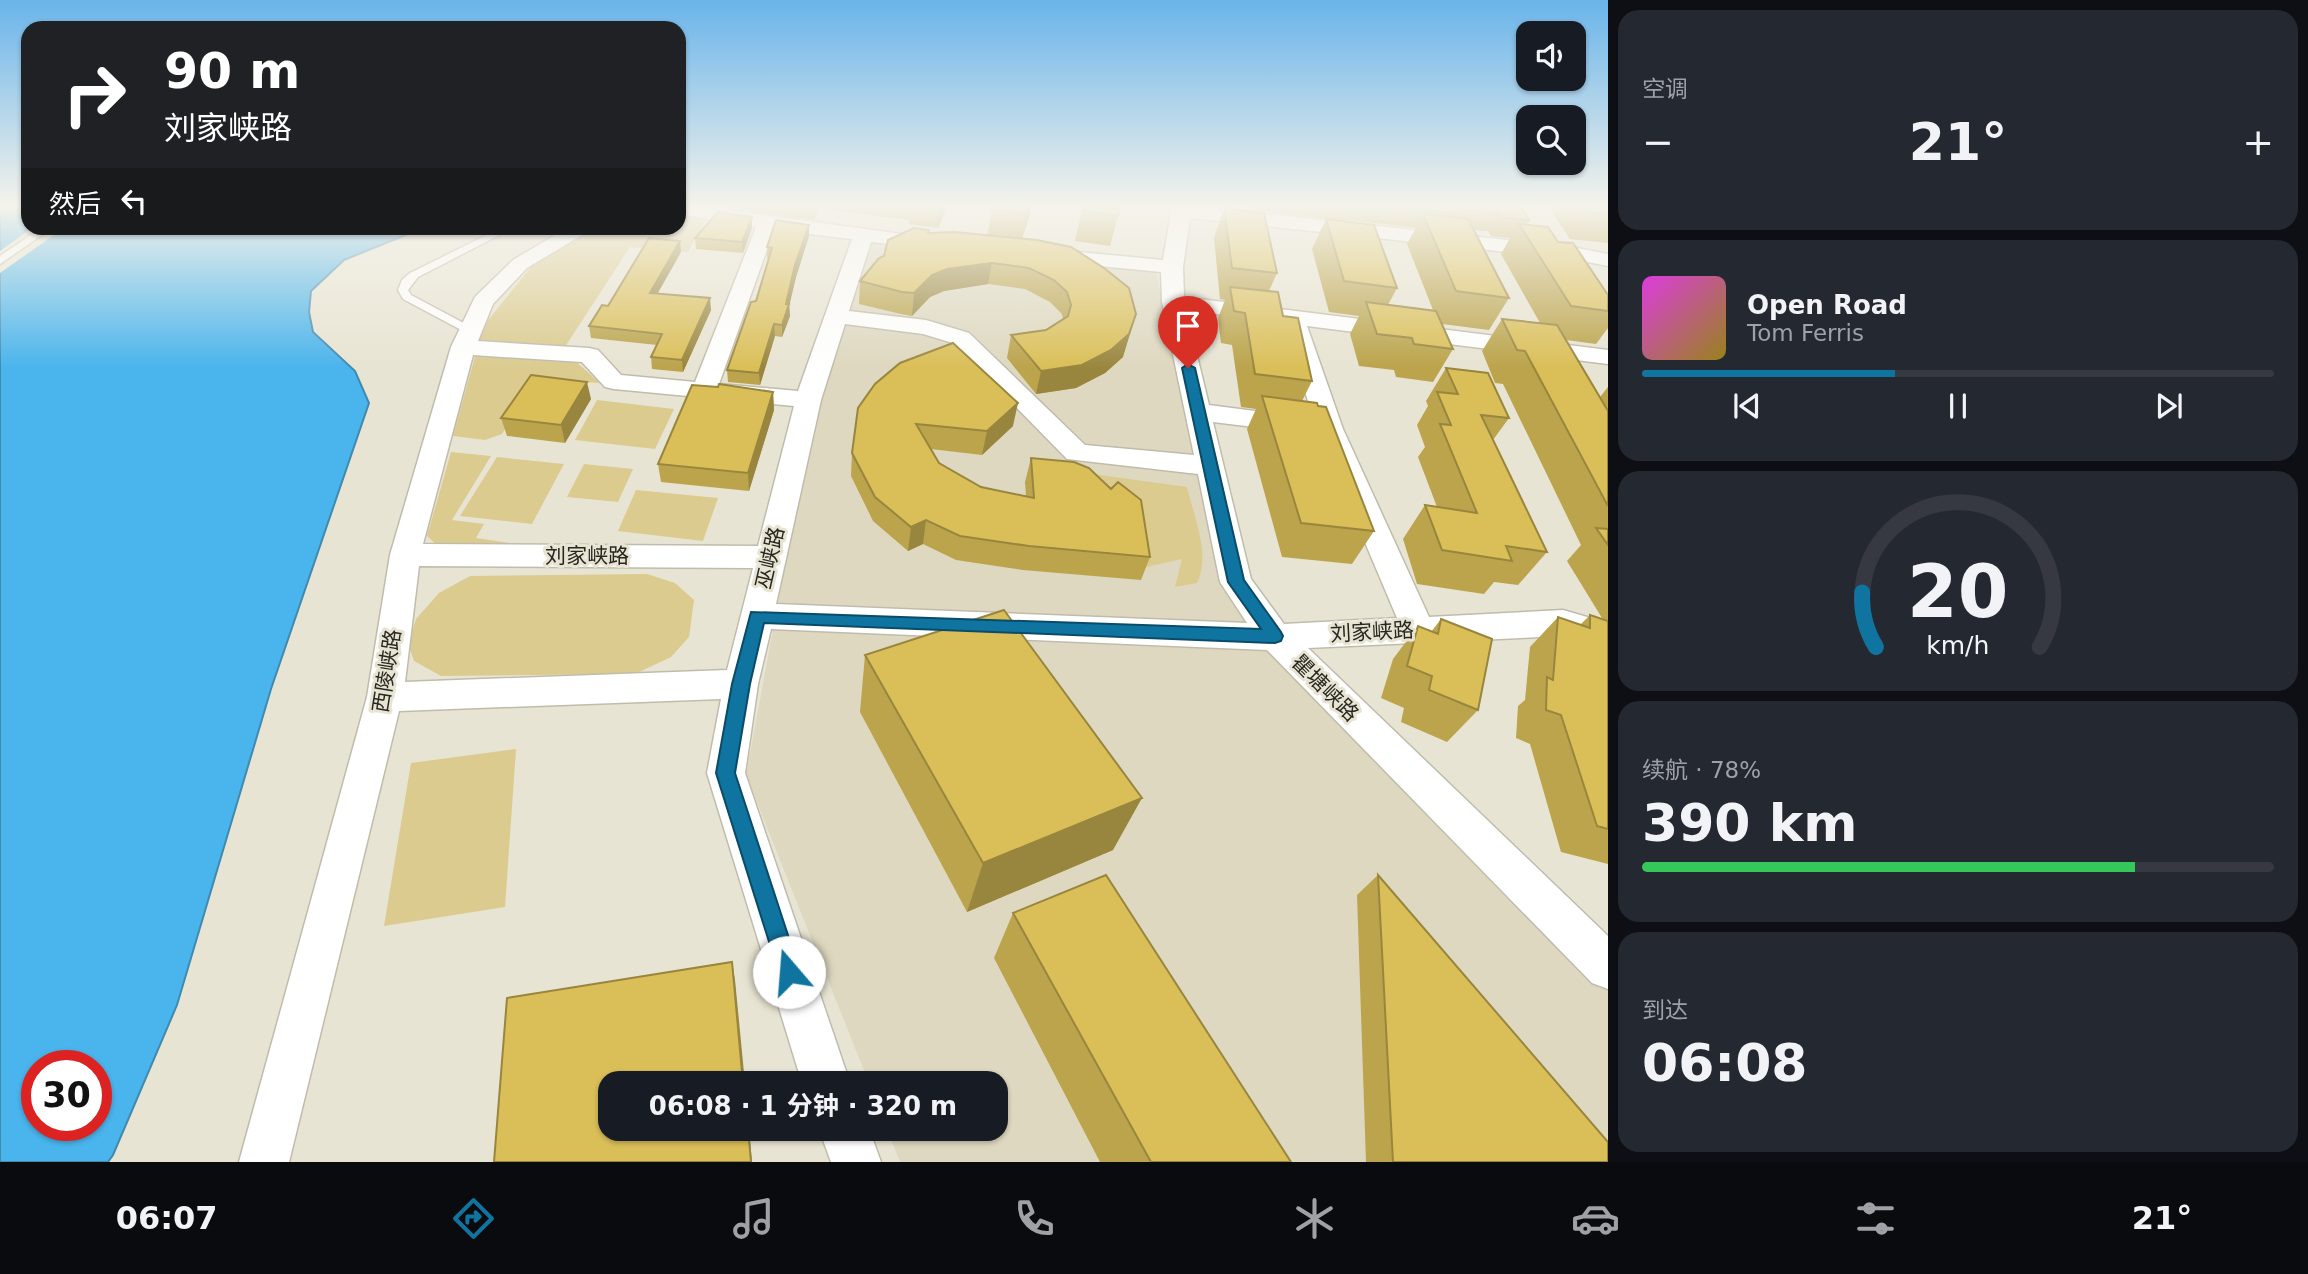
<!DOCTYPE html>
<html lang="zh">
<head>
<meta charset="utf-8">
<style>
	body { margin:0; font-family:"DejaVu Sans","Noto Sans SC",sans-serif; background:#242831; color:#f1f3f6; height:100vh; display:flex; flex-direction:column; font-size:26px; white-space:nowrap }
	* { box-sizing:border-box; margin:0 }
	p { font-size:23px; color:#9ea1a6 }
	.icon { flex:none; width:38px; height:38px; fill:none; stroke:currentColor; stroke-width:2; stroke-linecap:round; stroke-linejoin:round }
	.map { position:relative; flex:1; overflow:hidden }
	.drawer { display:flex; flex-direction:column; gap:10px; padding:10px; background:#0d0f14; width:700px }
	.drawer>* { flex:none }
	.top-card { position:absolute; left:21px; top:21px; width:665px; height:214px; border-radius:21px; box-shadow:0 2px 5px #0004; background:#202124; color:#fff; overflow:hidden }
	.fabs { position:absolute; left:1516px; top:21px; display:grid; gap:14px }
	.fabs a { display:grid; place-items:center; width:70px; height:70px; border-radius:14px; background:#171b24; box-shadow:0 2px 5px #0004; font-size:35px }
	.speed { position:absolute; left:21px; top:1050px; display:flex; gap:14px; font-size:35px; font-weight:700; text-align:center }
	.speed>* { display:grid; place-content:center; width:91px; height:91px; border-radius:50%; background:#171b24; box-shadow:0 2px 5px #0004; line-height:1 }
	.speed .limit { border:10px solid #d22; background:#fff; color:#111 }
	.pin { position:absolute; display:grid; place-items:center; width:60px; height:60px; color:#fff; margin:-72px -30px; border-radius:50% 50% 50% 0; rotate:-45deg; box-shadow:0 0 7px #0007 }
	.pin .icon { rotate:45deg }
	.me { position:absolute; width:77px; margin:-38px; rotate:342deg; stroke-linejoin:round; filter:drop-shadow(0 0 5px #0008) }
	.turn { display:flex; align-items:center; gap:24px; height:147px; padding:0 28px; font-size:32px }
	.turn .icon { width:91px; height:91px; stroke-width:2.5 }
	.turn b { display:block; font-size:49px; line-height:60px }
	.then { display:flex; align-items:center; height:66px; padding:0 28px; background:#0003; gap:14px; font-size:26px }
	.big { font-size:52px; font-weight:700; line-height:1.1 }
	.drawer .tile { flex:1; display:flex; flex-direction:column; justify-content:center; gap:10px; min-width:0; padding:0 24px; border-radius:21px; background:#242831 }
	.drawer .dial { align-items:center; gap:0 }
	.dial svg { height:182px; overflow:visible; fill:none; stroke:#363941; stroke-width:7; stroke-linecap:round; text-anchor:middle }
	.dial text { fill:#f1f3f6; stroke:none }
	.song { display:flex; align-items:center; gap:21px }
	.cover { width:84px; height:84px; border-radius:10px; background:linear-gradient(135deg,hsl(300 70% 55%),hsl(50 70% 35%)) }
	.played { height:7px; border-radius:4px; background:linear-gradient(90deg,#0f74a0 40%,#363941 40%) }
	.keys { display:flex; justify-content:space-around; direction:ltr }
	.heat { display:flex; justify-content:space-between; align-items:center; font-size:38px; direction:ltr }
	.charge { height:10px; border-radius:5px; background:linear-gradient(90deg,#34c759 78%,#363941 0) }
	.trip { position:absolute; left:598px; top:1071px; width:410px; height:70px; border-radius:21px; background:#171b24; box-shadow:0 2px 5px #0004; font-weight:700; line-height:70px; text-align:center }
	.dock { display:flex; height:112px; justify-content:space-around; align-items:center; background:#090b0e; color:#9ea1a6 }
	.dock .icon { width:49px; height:49px }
	.dock .on { color:#0f74a0 }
	.dock b { font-size:32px; color:#f1f3f6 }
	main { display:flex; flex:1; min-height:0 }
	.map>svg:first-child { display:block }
	.built { fill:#ded8c0 }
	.green { fill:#dbcb8f }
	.water { fill:#4ab4ec; stroke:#4089af; stroke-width:2; fill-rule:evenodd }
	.pier { fill:#e8e4d3 }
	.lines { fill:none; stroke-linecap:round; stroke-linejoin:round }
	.lane-casing { stroke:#c0bcac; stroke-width:3 }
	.street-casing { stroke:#c0bcac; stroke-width:3 }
	.lane { fill:#fff; fill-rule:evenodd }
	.street { fill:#fff; fill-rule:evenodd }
	.wall { fill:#bba44c }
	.shaded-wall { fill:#99863e }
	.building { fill:#dabf58; stroke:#99863e; stroke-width:2 }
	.route { fill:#0f74a0; stroke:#0a4b68; stroke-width:2 }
	.labels { text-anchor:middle; stroke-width:6; stroke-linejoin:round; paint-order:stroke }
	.street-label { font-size:21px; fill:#282620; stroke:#e8e4d3 }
</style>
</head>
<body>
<main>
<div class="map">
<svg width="1608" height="1162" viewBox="0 0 1608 1162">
	<rect width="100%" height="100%" fill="#e8e4d3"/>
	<path class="built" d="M 871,244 L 1156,271 L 1219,579 L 1245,619 L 1608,985 L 1608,1162 L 900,1162 L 887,1129 L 996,1129 L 996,1083 L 869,1083 L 746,775 L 816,398 Z"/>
	<path class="green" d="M 679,215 L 706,219 L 688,252 L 630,247 L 561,353 L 469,344 L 539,257 L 593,228 L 679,228 Z
		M 476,353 L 573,359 L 600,383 L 534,379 L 502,434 L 485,440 L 453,436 Z
		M 597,400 L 674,409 L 655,449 L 575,440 Z
		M 451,452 L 491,456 L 452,520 L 484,524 L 476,538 L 544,548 L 439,547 L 427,536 Z
		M 497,457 L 564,464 L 532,524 L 460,516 Z
		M 584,464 L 633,469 L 618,502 L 567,497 Z
		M 1056,469 L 1187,487 C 1194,517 1211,555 1197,583 L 1175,587 L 1182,559 L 1146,567 L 1143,531 Z
		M 636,490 L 718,498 L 703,541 L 618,531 Z
		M 647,574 L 675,583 L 694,600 L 689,637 L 671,657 L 635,674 L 441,676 L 414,661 L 408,644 L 416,619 L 439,593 L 470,576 Z
		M 516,749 L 505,907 L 384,926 L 411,763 Z"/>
	<path class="water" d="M 0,206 L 28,206 L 28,228 L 423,228 L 344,260 L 311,291 L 309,312 L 313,332 L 355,371 L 369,403 L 271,689 L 177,1005 L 113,1155 L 108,1162 L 0,1162 ZM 37,1066 L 96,1066 L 96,1125 L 37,1125 Z"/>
	<path class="pier" d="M 32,228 L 64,228 L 0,273 L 0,251 Z"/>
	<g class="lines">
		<defs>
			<path id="lane" d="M 41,228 L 52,228 L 0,264 L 0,256 Z
				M 501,228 L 513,228 L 418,277 L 408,290 L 411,295 L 473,328 L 473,332 L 465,332 L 403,299 L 398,290 L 402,280 L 410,273 Z"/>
			<path id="street" d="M 679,206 L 699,206 L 938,239 L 941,243 L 938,247 L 931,249 L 871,242 L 849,311 L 926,320 L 969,333 L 1085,445 L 1194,455 L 1162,302 L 1161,272 L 1048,261 L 1041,259 L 1038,255 L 1041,251 L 1048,249 L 1163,260 L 1172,206 L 1191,206 L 1572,247 L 1608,254 L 1608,266 L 1572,259 L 1190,218 L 1183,267 L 1184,297 L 1608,350 L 1608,364 L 1307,326 L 1343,429 L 1429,617 L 1563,610 L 1608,623 L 1608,649 L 1563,636 L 1308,648 L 1608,936 L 1608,989 L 1592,983 L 1267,650 L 771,629 L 758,684 L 745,773 L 850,1083 L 802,1083 L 707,773 L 721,699 L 399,711 L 289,1162 L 239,1162 L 367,697 L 390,555 L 451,347 L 475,297 L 513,260 L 567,228 L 590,228 L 587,232 L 527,268 L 493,304 L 478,341 L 589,348 L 598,350 L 621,375 L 695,382 L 756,227 L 679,214 ZM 774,230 L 852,239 L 798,391 L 719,384 ZM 1186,310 L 1283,323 L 1317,429 L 1397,618 L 1284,624 L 1251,579 L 1213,422 L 1294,432 L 1303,430 L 1307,424 L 1303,418 L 1294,416 L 1209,405 ZM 845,324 L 923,334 L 953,343 L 1067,459 L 1198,474 L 1220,582 L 1247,623 L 776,604 L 821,400 ZM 473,355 L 582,362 L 605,387 L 614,389 L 794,406 L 758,546 L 423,544 ZM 419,566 L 753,568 L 727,670 L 405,682 Z
				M 819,1129 L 869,1129 L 881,1162 L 831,1162 Z"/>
		</defs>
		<use href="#lane" class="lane-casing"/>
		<use href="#street" class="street-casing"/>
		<use href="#lane" class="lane"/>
		<use href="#street" class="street"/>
	</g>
	<path class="wall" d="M 731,206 L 947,206 L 938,228 L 909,224 L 909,220 L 818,208 L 814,220 L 731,208 Z
		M 993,206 L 1032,206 L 1022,239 L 1123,357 L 1105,373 L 1076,388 L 1036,394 L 1007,358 L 1011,335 L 1046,330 L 1063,319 L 1062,314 L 1050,302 L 1025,289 L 988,284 L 944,291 L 930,297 L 912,316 L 901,314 L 859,304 L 860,281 L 929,230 L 929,233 L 987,236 Z
		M 1083,206 L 1120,208 L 1110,246 L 1075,241 Z
		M 1243,206 L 1520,206 L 1529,220 L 1527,224 L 1558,242 L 1608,295 L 1608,328 L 1596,344 L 1566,340 L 1600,397 L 1608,387 L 1608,621 L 1602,618 L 1567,561 L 1581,545 L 1503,384 L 1495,383 L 1482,351 L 1502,319 L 1540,323 L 1501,254 L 1510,238 L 1491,236 L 1488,231 L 1474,230 L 1509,298 L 1489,330 L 1442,324 L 1453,349 L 1433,382 L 1396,377 L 1394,370 L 1359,366 L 1350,334 L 1359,316 L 1329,312 L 1312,249 L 1326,219 L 1397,288 L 1388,305 L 1433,310 L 1407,244 L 1416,228 L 1349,220 L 1348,221 L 1255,210 Z
		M 1548,206 L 1608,206 L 1608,243 L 1570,239 Z
		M 1224,208 L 1277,273 L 1269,291 L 1283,316 L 1312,381 L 1302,401 L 1318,406 L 1374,531 L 1352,564 L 1282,557 L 1247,429 L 1256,409 L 1241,407 L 1232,345 L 1221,343 L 1218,318 L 1225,300 L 1220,299 L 1214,238 Z
		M 752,217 L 752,228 L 743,253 L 696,249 L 695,238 Z
		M 809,225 L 809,236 L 796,277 L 789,304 L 790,316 L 782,337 L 775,336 L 760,385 L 728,382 L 727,370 L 756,301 L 768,258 L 767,258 L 767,247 Z
		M 681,252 L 657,294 L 711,310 L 683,372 L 652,369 L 651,357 L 657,345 L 591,338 L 589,326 L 608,306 Z
		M 1446,368 L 1509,418 L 1493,440 L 1547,552 L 1518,585 L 1494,582 L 1484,594 L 1417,584 L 1403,539 L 1425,505 L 1437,507 L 1418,457 L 1425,447 L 1417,425 L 1428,406 L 1426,401 Z
		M 773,392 L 774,410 L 749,491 L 661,482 L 658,464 Z
		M 591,399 L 565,443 L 507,436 L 501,418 Z
		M 858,408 L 1013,426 L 982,455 L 931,449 L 939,463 L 981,487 L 1026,496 L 1025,482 L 1031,458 L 1150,557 L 1141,580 L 1023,570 L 956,560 L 923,544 L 908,551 L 873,521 L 851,476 L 852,453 Z
		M 1590,615 L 1608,621 L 1608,864 L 1561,852 L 1530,744 L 1516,738 L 1518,706 L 1525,700 L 1530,647 L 1558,617 L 1580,625 Z
		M 1441,619 L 1478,710 L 1447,742 L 1401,722 L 1404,708 L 1381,698 L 1393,659 L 1418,626 L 1431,632 Z
		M 865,655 L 1113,850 L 967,912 L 860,712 Z
		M 1378,875 L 1608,1162 L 1366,1162 L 1357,895 Z
		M 1013,913 L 1291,1162 L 1100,1162 L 994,958 Z"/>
	<path class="shaded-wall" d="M 814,206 L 818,206 L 814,220 Z
		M 940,206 L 947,206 L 938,228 Z
		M 1029,206 L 1032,206 L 1024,234 Z
		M 752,217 L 752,228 L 743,253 L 742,242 Z
		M 809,225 L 809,236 L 796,277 L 789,307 L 789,304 L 790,316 L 782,337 L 782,325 L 795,265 Z
		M 680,241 L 681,252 L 651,305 L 650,293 Z
		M 992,263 L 988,284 L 944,291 L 930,297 L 912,316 L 914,293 L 932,275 L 947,269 Z
		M 710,298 L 711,310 L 683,372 L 682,360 Z
		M 1136,314 L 1123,357 L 1105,373 L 1076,388 L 1036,394 L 1041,371 Z
		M 774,324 L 775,336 L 760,385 L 759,373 Z
		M 587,382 L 591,399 L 565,443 L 561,425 Z
		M 773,392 L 774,410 L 749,491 L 748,473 Z
		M 1018,403 L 1013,426 L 982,455 L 987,431 Z
		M 926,520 L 923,544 L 908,551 L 911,527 Z
		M 1142,798 L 1113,850 L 967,912 L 983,863 Z
		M 732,962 L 735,980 L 745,1083 L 743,1083 Z
		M 748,1129 L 749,1129 L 752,1162 L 751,1162 Z"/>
	<path class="building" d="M 993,206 L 1020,206 L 1028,210 L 1027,213 L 991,210 Z
		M 1083,206 L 1120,206 L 1118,216 L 1082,211 Z
		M 1396,206 L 1520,206 L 1529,220 L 1502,217 L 1499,213 L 1451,208 L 1454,213 Z
		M 1583,206 L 1608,206 L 1608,214 L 1588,212 Z
		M 1224,208 L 1264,213 L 1277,273 L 1232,268 Z
		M 718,212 L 752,217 L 742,242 L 695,238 Z
		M 1423,214 L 1468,219 L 1509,298 L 1456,291 Z
		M 1326,219 L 1374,225 L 1397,288 L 1344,281 Z
		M 776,220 L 809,225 L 795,265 L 786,304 L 789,304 L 782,325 L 774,324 L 759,373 L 727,370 L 751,302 L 756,301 L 772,248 L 767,247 Z
		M 1519,224 L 1548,227 L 1558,242 L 1573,243 L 1608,295 L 1608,311 L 1571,306 Z
		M 914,228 L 929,230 L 928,233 L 955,232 L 1037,240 L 1071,247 L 1104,268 L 1129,288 L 1136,314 L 1129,334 L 1111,350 L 1082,365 L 1041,371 L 1011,335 L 1046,330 L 1068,316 L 1071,305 L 1067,292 L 1054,280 L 1029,268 L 992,263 L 947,269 L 932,275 L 914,293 L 902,292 L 860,281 L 879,258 L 884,256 L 888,240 Z
		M 649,238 L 680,241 L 650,293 L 710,298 L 682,360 L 651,357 L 662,334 L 589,326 L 602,305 L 608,306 Z
		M 1230,287 L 1278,292 L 1283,316 L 1298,318 L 1312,381 L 1255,374 L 1245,313 L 1234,311 Z
		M 1366,302 L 1436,311 L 1453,349 L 1414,344 L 1412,338 L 1377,334 Z
		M 1502,319 L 1557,325 L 1608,411 L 1608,506 L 1525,351 L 1517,350 Z
		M 953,343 L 1018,403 L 987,431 L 916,424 L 939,463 L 981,487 L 1034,498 L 1031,458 L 1074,462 L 1089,468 L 1111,489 L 1118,482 L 1141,500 L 1150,557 L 1029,546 L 960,536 L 926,520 L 911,527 L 875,497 L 852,453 L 858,408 L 875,384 L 900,363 Z
		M 1446,368 L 1488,373 L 1509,418 L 1481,415 L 1547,552 L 1506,546 L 1512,561 L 1442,550 L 1425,505 L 1477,513 L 1440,424 L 1451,425 L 1437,392 L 1458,394 Z
		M 531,375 L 587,382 L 561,425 L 501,418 Z
		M 719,384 L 773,392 L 748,473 L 658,464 L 692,385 L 718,387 Z
		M 1262,396 L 1317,403 L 1318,406 L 1326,407 L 1374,531 L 1301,523 Z
		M 1596,528 L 1608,529 L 1608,545 Z
		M 1004,610 L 1142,798 L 983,863 L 865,655 Z
		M 1590,615 L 1608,621 L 1608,829 L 1597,826 L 1561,715 L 1546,710 L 1547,677 L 1553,680 L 1558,617 L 1590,628 Z
		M 1441,619 L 1492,639 L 1478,710 L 1429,690 L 1432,676 L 1407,666 L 1418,626 L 1438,634 Z
		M 1106,875 L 1291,1162 L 1151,1162 L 1013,913 Z
		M 1378,875 L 1608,1142 L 1608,1162 L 1393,1162 Z
		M 732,962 L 743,1083 L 611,1083 L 611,1129 L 748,1129 L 751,1162 L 494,1162 L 507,998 Z"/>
	<linearGradient id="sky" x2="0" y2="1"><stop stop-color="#69b4ea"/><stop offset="0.56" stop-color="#f5f3eb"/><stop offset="1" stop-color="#f5f3eb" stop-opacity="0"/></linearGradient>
	<rect width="1608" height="368" fill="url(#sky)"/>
	<path class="route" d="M 1188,364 L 1195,368 L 1244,580 L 1281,632 L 1283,636 L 1281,641 L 1275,643 L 764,623 L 750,684 L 735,773 L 800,972 L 796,980 L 789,983 L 781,980 L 716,773 L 732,684 L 751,612 L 1261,629 L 1228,582 L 1182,368 Z"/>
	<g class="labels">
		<g class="street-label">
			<text x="587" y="563">刘家峡路</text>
			<text transform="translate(770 558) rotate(-77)" y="7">巫峡路</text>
			<text transform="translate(1372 632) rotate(-3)" y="7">刘家峡路</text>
			<text transform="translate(387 671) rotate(-81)" y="7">西陵峡路</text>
			<text transform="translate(1325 688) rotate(45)" y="7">瞿塘峡路</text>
		</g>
	</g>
</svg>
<div class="fabs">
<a><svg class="icon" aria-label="sound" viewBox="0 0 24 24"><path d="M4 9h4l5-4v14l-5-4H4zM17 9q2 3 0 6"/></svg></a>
<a><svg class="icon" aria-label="search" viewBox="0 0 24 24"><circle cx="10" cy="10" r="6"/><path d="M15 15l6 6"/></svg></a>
</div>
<div class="speed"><div class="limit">30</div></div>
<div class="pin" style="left:1188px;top:368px;background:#d93025"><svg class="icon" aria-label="arrive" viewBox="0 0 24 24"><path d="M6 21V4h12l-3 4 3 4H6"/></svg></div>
<svg class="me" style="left:789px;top:972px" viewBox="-20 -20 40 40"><circle r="19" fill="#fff"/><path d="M0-13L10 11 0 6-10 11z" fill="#0f74a0"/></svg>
<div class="trip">06:08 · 1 分钟 · 320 m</div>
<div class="top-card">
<div class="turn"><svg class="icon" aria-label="right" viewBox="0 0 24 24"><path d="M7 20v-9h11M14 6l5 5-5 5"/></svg><div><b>90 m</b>刘家峡路</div></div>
<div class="then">然后<svg class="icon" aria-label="left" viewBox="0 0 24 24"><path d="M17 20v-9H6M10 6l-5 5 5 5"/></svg></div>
</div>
</div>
<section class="drawer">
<div class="tile"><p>空调</p>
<div class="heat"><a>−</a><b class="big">21°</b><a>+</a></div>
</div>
<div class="tile">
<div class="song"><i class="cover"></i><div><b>Open Road</b><p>Tom Ferris</p></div></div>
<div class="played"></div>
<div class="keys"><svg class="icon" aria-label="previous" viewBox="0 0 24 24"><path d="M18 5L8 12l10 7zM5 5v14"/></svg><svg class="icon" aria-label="pause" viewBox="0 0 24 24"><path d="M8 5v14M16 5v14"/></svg><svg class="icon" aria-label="next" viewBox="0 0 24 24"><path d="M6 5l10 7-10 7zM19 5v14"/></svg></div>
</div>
<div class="tile dial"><svg viewBox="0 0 100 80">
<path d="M14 69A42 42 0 1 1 86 69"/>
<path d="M14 69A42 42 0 0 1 8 45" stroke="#0f74a0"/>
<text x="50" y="56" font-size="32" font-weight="700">20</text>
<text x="50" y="72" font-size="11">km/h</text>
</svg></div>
<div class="tile"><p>续航 · 78%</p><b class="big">390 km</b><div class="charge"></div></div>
<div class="tile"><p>到达</p><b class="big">06:08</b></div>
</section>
</main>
<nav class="dock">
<b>06:07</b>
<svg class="icon on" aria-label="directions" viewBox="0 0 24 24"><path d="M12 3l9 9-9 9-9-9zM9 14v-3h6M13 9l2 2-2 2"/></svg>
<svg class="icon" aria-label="music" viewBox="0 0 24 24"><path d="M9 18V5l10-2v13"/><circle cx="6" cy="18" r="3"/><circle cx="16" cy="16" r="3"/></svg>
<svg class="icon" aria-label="phone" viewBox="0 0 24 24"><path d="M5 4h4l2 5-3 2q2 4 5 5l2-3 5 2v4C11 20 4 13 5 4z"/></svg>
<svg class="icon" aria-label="climate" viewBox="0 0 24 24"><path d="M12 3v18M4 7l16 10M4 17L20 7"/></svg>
<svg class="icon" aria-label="car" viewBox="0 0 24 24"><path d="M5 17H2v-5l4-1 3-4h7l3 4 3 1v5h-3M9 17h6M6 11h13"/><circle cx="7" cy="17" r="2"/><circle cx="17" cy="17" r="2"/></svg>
<svg class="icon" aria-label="filters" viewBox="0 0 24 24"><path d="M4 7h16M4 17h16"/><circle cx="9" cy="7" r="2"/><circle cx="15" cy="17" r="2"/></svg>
<b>21°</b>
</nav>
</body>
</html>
